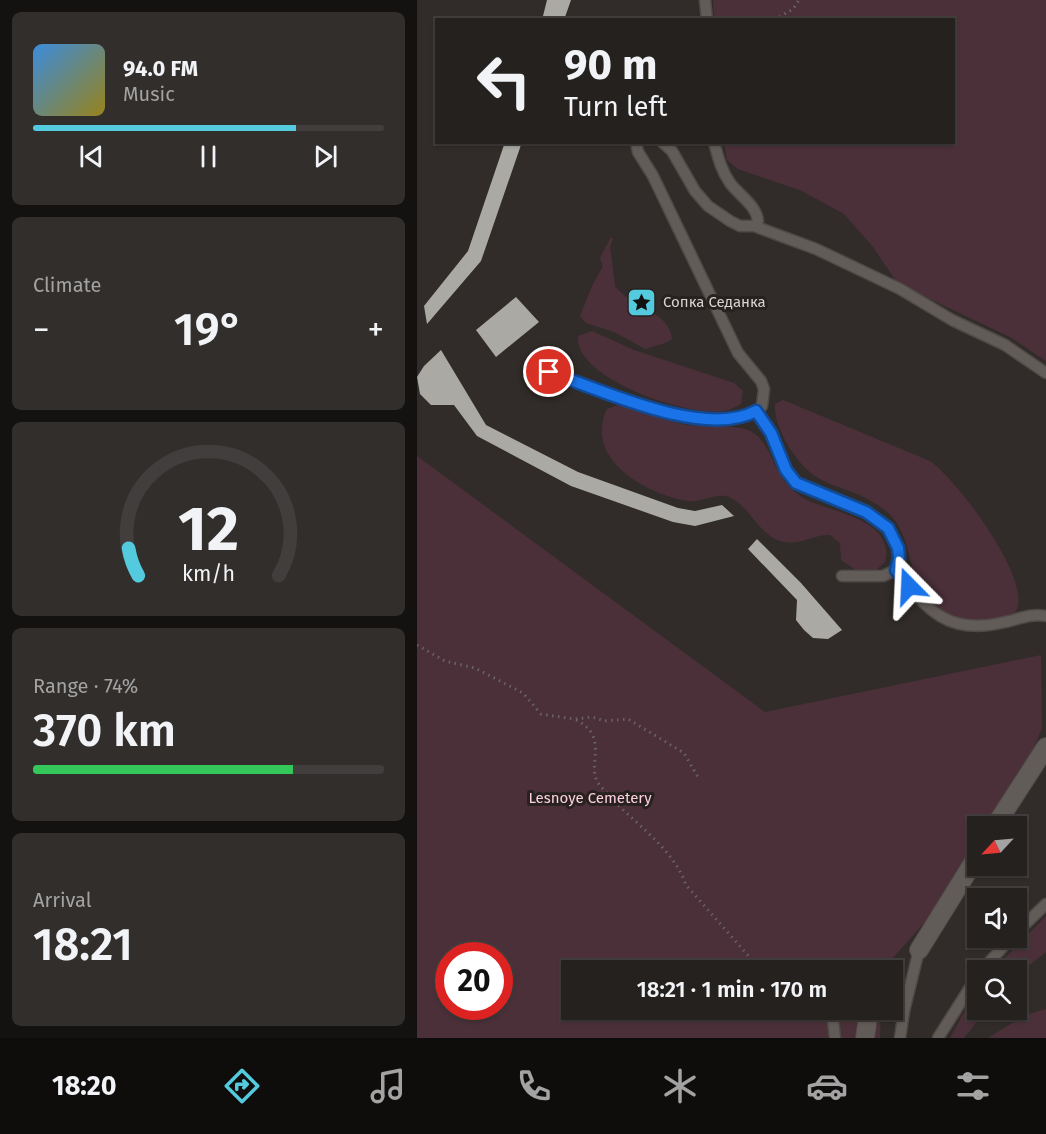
<!DOCTYPE html>
<html lang="en">
<head>
<meta charset="utf-8">
<style>
	body { margin:0; font-family:"Fira Sans",sans-serif; background:#312e2c; color:#f1f3f6; height:100vh; display:flex; flex-direction:column; font-size:22px; white-space:nowrap }
	* { box-sizing:border-box; margin:0 }
	p { font-size:20px; color:#a3a3a4 }
	.icon { flex:none; width:33px; height:33px; fill:none; stroke:currentColor; stroke-width:2; stroke-linecap:round; stroke-linejoin:round }
	.map { position:relative; flex:1; overflow:hidden }
	.sheet { display:flex; flex-direction:column; gap:12px; padding:12px; background:#141211; width:417px }
	.sheet>* { flex:none }
	.guide { position:absolute; left:18px; top:18px; width:520px; height:126px; border-radius:0px; box-shadow:0 2px 4px #0004,0 0 0 2px #423e3d; background:#25211f; color:#f1f3f6; overflow:hidden }
	.needle { width:39px; rotate:244deg }
	.fabs { position:absolute; left:550px; top:816px; display:grid; gap:12px }
	.fabs a { display:grid; place-items:center; width:60px; height:60px; border-radius:0px; background:#25211f; box-shadow:0 2px 4px #0004,0 0 0 2px #423e3d; font-size:30px }
	.speed { position:absolute; left:18px; top:942px; display:flex; gap:12px; font-size:30px; font-weight:700; text-align:center }
	.speed>* { display:grid; place-content:center; width:78px; height:78px; border-radius:50%; background:#25211f; box-shadow:0 2px 4px #0004,0 0 0 2px #423e3d; line-height:1 }
	.speed .limit { border:9px solid #d22; background:#fff; color:#111 }
	.pin { position:absolute; display:grid; place-items:center; width:51px; height:51px; color:#fff; margin:-26px; border:3px solid #fff; border-radius:50%; box-shadow:0 2px 6px #0007 }
	.me { position:absolute; width:66px; margin:-33px; rotate:339deg; stroke-linejoin:round; filter:drop-shadow(0 0 4px #0008) }
	.turn { display:flex; align-items:center; gap:21px; height:126px; padding:0 30px; font-size:27px }
	.turn .icon { width:78px; height:78px; stroke-width:2.5 }
	.turn b { display:block; font-size:42px; line-height:51px }
	.big { font-size:45px; font-weight:600; line-height:1.1 }
	.sheet .card { flex:1; display:flex; flex-direction:column; justify-content:center; gap:9px; min-width:0; padding:0 21px; border-radius:9px; background:#312e2c }
	.sheet .dial { align-items:center; gap:0 }
	.dial svg { height:156px; overflow:visible; fill:none; stroke:#423e3d; stroke-width:7; stroke-linecap:round; text-anchor:middle }
	.dial text { fill:#f1f3f6; stroke:none }
	.song { display:flex; align-items:center; gap:18px }
	.cover { width:72px; height:72px; border-radius:9px; background:linear-gradient(135deg,hsl(210 70% 55%),hsl(50 70% 35%)) }
	.played { height:6px; border-radius:3px; background:linear-gradient(90deg,#54cade 75%,#423e3d 75%) }
	.keys { display:flex; justify-content:space-around; direction:ltr }
	.heat { display:flex; justify-content:space-between; align-items:center; font-size:33px; direction:ltr }
	.charge { height:9px; border-radius:4px; background:linear-gradient(90deg,#34c759 74%,#423e3d 0) }
	.trip { position:absolute; left:144px; top:960px; width:342px; height:60px; border-radius:0px; background:#25211f; box-shadow:0 2px 4px #0004,0 0 0 2px #423e3d; font-weight:600; line-height:60px; text-align:center }
	.menu { display:flex; height:96px; justify-content:space-around; align-items:center; background:#0f0d0c; color:#a3a3a4 }
	.menu .icon { width:42px; height:42px }
	.menu .on { color:#54cade }
	.menu b { font-size:27px; color:#f1f3f6 }
	main { display:flex; flex:1; min-height:0 }
	.map>svg:first-child { display:block }
	.green { fill:#4b303a; fill-rule:evenodd }
	.building { fill:#aba9a3 }
	.lines { fill:none; stroke-linecap:round; stroke-linejoin:round }
	.lane-casing { stroke:#4e4946; stroke-width:13 }
	.street-casing { stroke:#4e4946; stroke-width:20 }
	.path { stroke:#696461; stroke-width:3; stroke-dasharray:1.5 4.5; stroke-linecap:butt }
	.lane { stroke:#625c58; stroke-width:10 }
	.street { stroke:#625c58; stroke-width:18 }
	.route-casing { stroke:#114b97; stroke-width:15 }
	.route { stroke:#1a73e8; stroke-width:10 }
	.labels { text-anchor:middle; stroke-width:6; stroke-linejoin:round; paint-order:stroke }
	.poi-label { font-size:15px; fill:#d6d3d0; stroke:#27221f; text-anchor:start }
	.park-label { font-size:15px; fill:#fdcedf; stroke:#27221f }
</style>
</head>
<body>
<main>
<section class="sheet">
<div class="card">
<div class="song"><i class="cover"></i><div><b>94.0 FM</b><p>Music</p></div></div>
<div class="played"></div>
<div class="keys"><svg class="icon" aria-label="previous" viewBox="0 0 24 24"><path d="M18 5L8 12l10 7zM5 5v14"/></svg><svg class="icon" aria-label="pause" viewBox="0 0 24 24"><path d="M8 5v14M16 5v14"/></svg><svg class="icon" aria-label="next" viewBox="0 0 24 24"><path d="M6 5l10 7-10 7zM19 5v14"/></svg></div>
</div>
<div class="card"><p>Climate</p>
<div class="heat"><a>−</a><b class="big">19°</b><a>+</a></div>
</div>
<div class="card dial"><svg viewBox="0 0 100 80">
<path d="M14 69A42 42 0 1 1 86 69"/>
<path d="M14 69A42 42 0 0 1 9 55" stroke="#54cade"/>
<text x="50" y="56" font-size="32" font-weight="700">12</text>
<text x="50" y="72" font-size="11">km/h</text>
</svg></div>
<div class="card"><p>Range · 74%</p><b class="big">370 km</b><div class="charge"></div></div>
<div class="card"><p>Arrival</p><b class="big">18:21</b></div>
</section>
<div class="map">
<svg width="629" height="1038" viewBox="0 0 629 1038">
	<rect width="100%" height="100%" fill="#312c29"/>
	<path class="green" d="M 296,0 L 629,0 L 629,361 L 593,337 L 481,284 L 456,247 L 427,214 L 385,191 L 321,169 L 310,160 L 307,143 L 537,142 L 537,20 L 297,19 Z
		M 194,237 L 196,239 L 193,246 L 198,286 C 211,306 253,311 255,339 L 248,343 L 228,349 L 197,332 L 169,323 L 163,316 L 175,286 L 186,266 L 183,258 Z
		M 175,331 L 217,350 L 317,383 L 326,391 L 324,404 C 318,407 313,410 307,411 C 272,417 157,379 161,336 Z
		M 366,400 L 513,461 C 541,480 629,597 593,617 C 574,622 550,623 531,614 C 480,587 505,535 464,507 C 423,479 399,494 369,442 C 363,430 357,418 358,404 Z
		M 204,404 C 224,411 244,419 265,424 C 283,428 320,424 333,431 C 359,444 353,481 390,500 C 413,512 479,519 468,562 L 459,570 L 439,570 L 424,560 L 423,543 L 413,535 C 397,534 384,545 368,542 C 342,538 334,506 312,497 C 299,492 284,503 271,501 C 230,495 166,459 190,409 Z
		M 0,456 L 348,712 L 624,655 L 625,728 L 614,755 L 568,826 L 561,826 L 561,838 L 515,914 L 465,970 L 154,970 L 154,1010 L 464,1010 L 463,1038 L 0,1038 ZM 32,956 L 82,956 L 82,1006 L 32,1006 Z
		M 629,916 L 629,952 L 600,975 L 600,970 L 576,970 Z
		M 561,987 L 561,1010 L 569,1010 L 547,1038 L 533,1038 Z
		M 629,1009 L 629,1038 L 571,1038 L 608,1015 Z"/>
	<path class="building" d="M 130,0 L 154,0 L 147,20 L 125,20 Z
		M 88,142 L 105,142 L 64,261 L 10,324 L 7,306 L 51,251 Z
		M 99,297 L 122,322 L 79,357 L 59,330 Z
		M 24,350 L 69,425 L 161,472 L 261,508 L 278,511 L 305,505 L 317,516 L 278,526 L 256,522 L 154,486 L 60,436 L 37,405 L 14,405 L 3,394 L 0,377 L 7,366 Z
		M 340,539 L 384,583 L 425,630 L 411,639 L 396,638 L 387,630 L 379,620 L 380,600 L 331,549 Z"/>
	<g class="lines">
		<defs>
			<path id="lane" d="M 288,0 L 290,20
				M 245,142 L 255,151 L 278,191 L 291,206 L 313,221 L 323,226 L 337,226 L 399,249 L 483,289 L 535,320 L 588,345 L 629,373
				M 297,142 C 301,157 304,170 313,183 C 322,195 339,205 341,221 L 337,226
				M 132,372 C 179,388 305,446 345,406 L 347,389 L 344,381 L 321,353 L 236,176 L 221,152 L 219,142
				M 339,411 L 354,433 L 369,470 L 379,483 L 449,511 L 471,528 L 481,548 L 482,558 L 479,570 L 466,576 L 425,576
				M 479,570 C 511,611 531,636 588,622 C 602,619 614,613 629,616
				M 600,932 L 629,904
				M 565,970 L 594,938
				M 417,1010 L 415,1012 L 418,1038
				M 483,1038 L 487,1011 L 502,950
				M 521,1038 L 561,975"/>
			<path id="street" d="M 578,826 L 629,747
				M 502,950 L 561,855
				M 448,1038 L 452,1010"/>
		</defs>
		<use href="#lane" class="lane-casing"/>
		<use href="#street" class="street-casing"/>
		<path class="path" d="M 357,20 L 376,9 L 382,0
			M 0,645 L 28,661 L 58,668 L 106,693 L 124,714 L 157,719 L 175,717 L 188,721 L 211,719 L 267,753 L 282,779
			M 159,720 C 194,737 168,767 182,784 C 208,818 255,844 269,885 L 344,970
			M 476,973 L 482,967"/>
		<use href="#lane" class="lane"/>
		<use href="#street" class="street"/>
	</g>
	<g class="lines">
		<defs>
			<path id="route" d="M 132,372 C 185,390 287,439 339,411 L 354,433 L 369,470 L 379,483 L 449,512 L 471,528 L 481,548 L 482,558 L 479,570 L 492,586"/>
		</defs>
		<use href="#route" class="route-casing"/>
		<use href="#route" class="route"/>
	</g>
	<defs>
		<symbol id="sight-square" viewBox="-11 -11 22 22"><rect x="-9" y="-9" width="18" height="18" rx="4" fill="#54cade" stroke="#27221f"/><path d="M0-6L1.8-2.2L6-1.7L2.9 1.2L3.7 5.4L0 3.3L-3.7 5.4L-2.9 1.2L-6-1.7L-1.8-2.2Z" fill="#111"/></symbol>
	</defs>
	<g fill-rule="evenodd">
		<use href="#sight-square" x="208" y="286" width="33" height="33"/>
	</g>
	<g class="labels">
		<g class="poi-label">
			<text x="246" y="307">Сопка Седанка</text>
		</g>
		<g class="park-label">
			<text x="173" y="803">Lesnoye Cemetery</text>
		</g>
	</g>
</svg>
<div class="fabs">
<a><svg class="needle" viewBox="-14 -14 28 28"><path d="M0-13l5 13h-10z" fill="#e53935"/><path d="M0 13l5-13h-10z" fill="#a3a3a4"/></svg></a>
<a><svg class="icon" aria-label="sound" viewBox="0 0 24 24"><path d="M4 9h4l5-4v14l-5-4H4zM17 9q2 3 0 6"/></svg></a>
<a><svg class="icon" aria-label="search" viewBox="0 0 24 24"><circle cx="10" cy="10" r="6"/><path d="M15 15l6 6"/></svg></a>
</div>
<div class="speed"><div class="limit">20</div></div>
<div class="pin" style="left:132px;top:372px;background:#d93025"><svg class="icon" aria-label="arrive" viewBox="0 0 24 24"><path d="M6 21V4h12l-3 4 3 4H6"/></svg></div>
<svg class="me" style="left:492px;top:586px" viewBox="-20 -20 40 40"><path d="M0-17L14 15 0 8-14 15z" fill="#1a73e8" stroke="#fff" stroke-width="4"/></svg>
<div class="trip">18:21 · 1 min · 170 m</div>
<div class="guide">
<div class="turn"><svg class="icon" aria-label="left" viewBox="0 0 24 24"><path d="M17 20v-9H6M10 6l-5 5 5 5"/></svg><div><b>90 m</b>Turn left</div></div>
</div>
</div>
</main>
<nav class="menu">
<b>18:20</b>
<svg class="icon on" aria-label="directions" viewBox="0 0 24 24"><path d="M12 3l9 9-9 9-9-9zM9 14v-3h6M13 9l2 2-2 2"/></svg>
<svg class="icon" aria-label="music" viewBox="0 0 24 24"><path d="M9 18V5l10-2v13"/><circle cx="6" cy="18" r="3"/><circle cx="16" cy="16" r="3"/></svg>
<svg class="icon" aria-label="phone" viewBox="0 0 24 24"><path d="M5 4h4l2 5-3 2q2 4 5 5l2-3 5 2v4C11 20 4 13 5 4z"/></svg>
<svg class="icon" aria-label="climate" viewBox="0 0 24 24"><path d="M12 3v18M4 7l16 10M4 17L20 7"/></svg>
<svg class="icon" aria-label="car" viewBox="0 0 24 24"><path d="M5 17H2v-5l4-1 3-4h7l3 4 3 1v5h-3M9 17h6M6 11h13"/><circle cx="7" cy="17" r="2"/><circle cx="17" cy="17" r="2"/></svg>
<svg class="icon" aria-label="filters" viewBox="0 0 24 24"><path d="M4 7h16M4 17h16"/><circle cx="9" cy="7" r="2"/><circle cx="15" cy="17" r="2"/></svg>
</nav>
</body>
</html>
